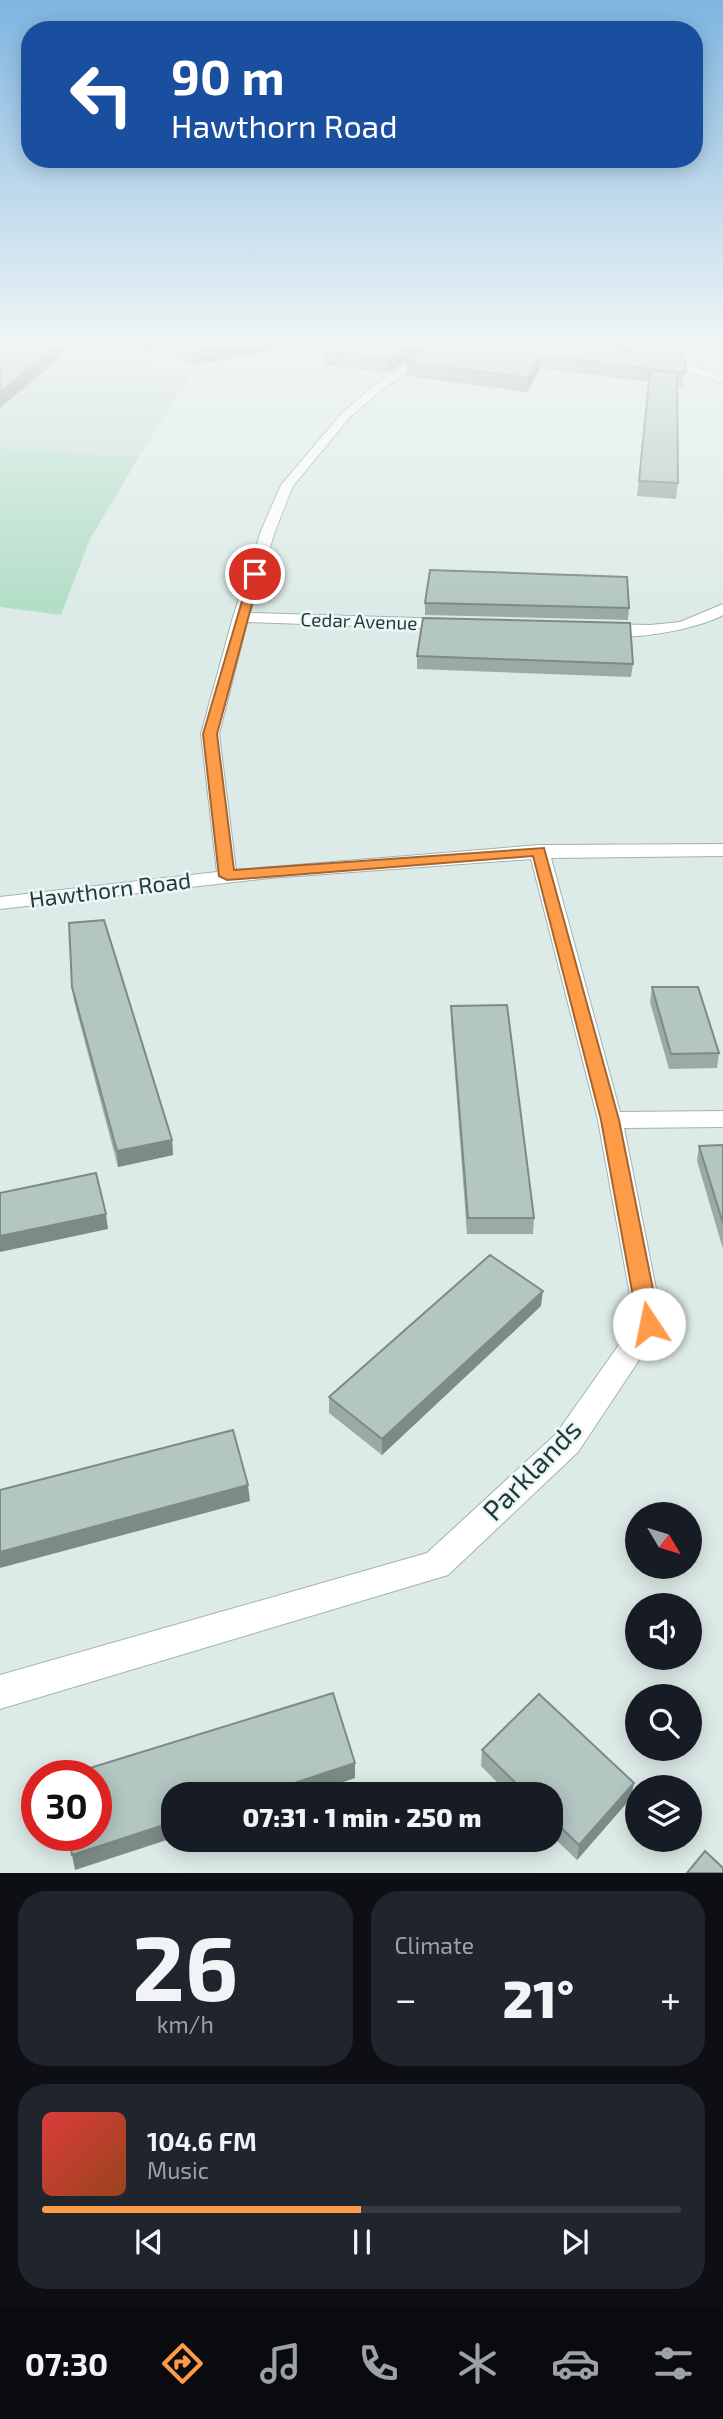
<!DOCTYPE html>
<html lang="en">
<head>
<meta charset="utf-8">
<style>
	body { margin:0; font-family:"Exo 2",sans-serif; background:#20242c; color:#f1f3f6; height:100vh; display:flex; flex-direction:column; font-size:26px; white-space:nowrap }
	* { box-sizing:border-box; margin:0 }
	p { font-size:23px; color:#9ea1a6 }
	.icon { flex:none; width:38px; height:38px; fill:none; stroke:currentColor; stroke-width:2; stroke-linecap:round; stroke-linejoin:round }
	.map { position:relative; height:1873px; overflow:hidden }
	.drawer { display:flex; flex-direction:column; gap:18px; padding:18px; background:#0d0f14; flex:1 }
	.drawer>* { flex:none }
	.top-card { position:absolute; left:21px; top:21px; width:682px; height:147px; border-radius:28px; box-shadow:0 4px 18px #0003; background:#1a4fa0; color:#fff; overflow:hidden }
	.needle { width:46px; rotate:128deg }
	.controls { position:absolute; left:625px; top:1502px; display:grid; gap:14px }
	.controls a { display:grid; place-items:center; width:77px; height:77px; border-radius:50%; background:#171b24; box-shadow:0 4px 18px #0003; font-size:35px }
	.speed { position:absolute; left:21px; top:1760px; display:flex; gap:14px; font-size:35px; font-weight:700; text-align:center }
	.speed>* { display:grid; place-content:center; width:91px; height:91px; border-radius:50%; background:#171b24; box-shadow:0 4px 18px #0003; line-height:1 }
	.speed .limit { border:10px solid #d22; background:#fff; color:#111 }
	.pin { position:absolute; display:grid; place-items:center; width:60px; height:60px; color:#fff; margin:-30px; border:4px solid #fff; border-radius:50%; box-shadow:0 2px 7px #0007 }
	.me { position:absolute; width:77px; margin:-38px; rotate:349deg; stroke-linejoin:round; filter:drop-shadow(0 0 5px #0008) }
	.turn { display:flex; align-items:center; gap:24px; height:147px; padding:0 35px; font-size:32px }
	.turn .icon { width:91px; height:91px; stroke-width:2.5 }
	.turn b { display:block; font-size:49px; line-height:60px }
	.big { font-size:52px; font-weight:800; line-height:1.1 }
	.drawer .card { flex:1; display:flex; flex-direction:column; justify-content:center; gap:10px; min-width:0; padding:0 24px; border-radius:28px; background:#20242c }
	.drawer .dial { align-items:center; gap:0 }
	.dial b { font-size:91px; line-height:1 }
	.song { display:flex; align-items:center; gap:21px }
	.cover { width:84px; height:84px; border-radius:10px; background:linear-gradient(135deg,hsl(0 70% 55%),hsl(20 70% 35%)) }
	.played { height:7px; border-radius:4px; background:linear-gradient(90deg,#fd9b49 50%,#363941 50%) }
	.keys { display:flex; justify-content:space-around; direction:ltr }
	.heat { display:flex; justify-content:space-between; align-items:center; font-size:38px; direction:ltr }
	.drawer .tiles { flex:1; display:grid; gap:18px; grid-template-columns:1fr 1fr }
	.card:last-child { grid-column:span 2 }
	.trip { position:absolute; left:161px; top:1782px; width:402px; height:70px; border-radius:28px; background:#171b24; box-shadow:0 4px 18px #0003; font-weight:800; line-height:70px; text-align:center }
	.menu { display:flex; height:112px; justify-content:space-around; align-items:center; background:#090b0e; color:#9ea1a6 }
	.menu .icon { width:49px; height:49px }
	.menu .selected { color:#fd9b49 }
	.menu b { font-size:32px; color:#f1f3f6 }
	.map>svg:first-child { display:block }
	.built { fill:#ccdbd7 }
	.green { fill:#b4dec8 }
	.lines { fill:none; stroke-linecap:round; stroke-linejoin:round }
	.street-casing { stroke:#a0b3b0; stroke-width:2 }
	.street { fill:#fff; fill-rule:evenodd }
	.wall { fill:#9aaaa6 }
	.shaded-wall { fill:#7d8b87 }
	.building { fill:#b3c6c1; stroke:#7d8b87; stroke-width:2 }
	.route { fill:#fd9b49; stroke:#a4652f; stroke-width:2 }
	.labels { text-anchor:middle; stroke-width:5; stroke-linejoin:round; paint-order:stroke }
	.far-street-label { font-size:19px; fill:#1e3b3a; stroke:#eef7f5 }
	.street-label { font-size:23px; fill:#1e3b3a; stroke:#eef7f5 }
	.near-street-label { font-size:28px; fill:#1e3b3a; stroke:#eef7f5 }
</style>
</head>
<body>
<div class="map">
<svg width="723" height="1873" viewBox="0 0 723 1873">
	<rect width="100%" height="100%" fill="#ddebe8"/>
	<path class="built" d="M 0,358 L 194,369 L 139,457 L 119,455 L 0,448 Z"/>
	<path class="green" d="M 0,448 L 139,457 L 90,539 L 61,615 L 0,607 Z"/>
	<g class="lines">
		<defs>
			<path id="street" d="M 437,343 L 448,343 L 379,392 L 350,417 L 293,486 L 275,531 L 250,613 L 449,619 L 457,624 L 449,629 L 247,622 L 219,734 L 236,870 L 539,845 L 723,844 L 723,856 L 551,858 L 620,1112 L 723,1111 L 723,1127 L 624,1128 L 663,1324 L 578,1452 L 448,1575 L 0,1709 L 0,1675 L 427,1553 L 556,1434 L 635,1322 L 598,1120 L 531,859 L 270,878 L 0,909 L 0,897 L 217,872 L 201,734 L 233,617 L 261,531 L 281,485 L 342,413 L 371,388 Z
				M 659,360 L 689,364 L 723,376 L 723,383 L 683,369 L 655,365 L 655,361 Z
				M 723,604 L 723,615 C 701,628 615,647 596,629 L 604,624 L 650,625 L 680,622 Z"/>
		</defs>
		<use href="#street" class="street-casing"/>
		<use href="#street" class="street"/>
	</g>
	<path class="wall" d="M 0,343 L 313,343 L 194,365 L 157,346 L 148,354 L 70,349 Z
		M 433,343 L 388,373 L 326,365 L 326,351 Z
		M 435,343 L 723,343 L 723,355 L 685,350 L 683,387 L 677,386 L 678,483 L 676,499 L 637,496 L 649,382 L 540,368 L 527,392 L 407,376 L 407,362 Z
		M 425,603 L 629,608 L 628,620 L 425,615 Z
		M 417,656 L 633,664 L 631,677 L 417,669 Z
		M 72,987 L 172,1140 L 173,1155 L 118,1167 L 74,1001 Z
		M 652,987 L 719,1053 L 717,1068 L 669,1069 L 650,1002 Z
		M 451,1006 L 534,1218 L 533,1234 L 467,1234 L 451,1021 Z
		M 723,1145 L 723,1249 L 697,1161 L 699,1146 Z
		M 541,1306 L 382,1455 L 329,1413 L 329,1397 Z
		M 482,1750 L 631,1798 L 577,1860 L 551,1835 L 551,1794 L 509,1794 L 481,1766 Z"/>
	<path class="shaded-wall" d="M 61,343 L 70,343 L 70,349 L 0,408 L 0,392 Z
		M 148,343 L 157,343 L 157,346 L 148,354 Z
		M 241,343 L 313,343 L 194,365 L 193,352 Z
		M 414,343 L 433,343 L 388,373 L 388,359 Z
		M 541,355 L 540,368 L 527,392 L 528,378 Z
		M 172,1140 L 173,1155 L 118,1167 L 117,1151 Z
		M 106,1214 L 108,1229 L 0,1252 L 0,1236 Z
		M 543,1291 L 541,1306 L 382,1455 L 382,1439 Z
		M 248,1485 L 250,1501 L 0,1568 L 0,1552 Z
		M 355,1763 L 355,1778 L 308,1794 L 261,1794 Z
		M 634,1783 L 631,1798 L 577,1860 L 579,1845 Z
		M 173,1822 L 173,1838 L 75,1870 L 72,1855 Z"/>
	<path class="building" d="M 0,343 L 61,343 L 0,392 Z
		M 175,343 L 241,343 L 193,352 Z
		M 340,343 L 414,343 L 388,359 L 326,351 Z
		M 435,343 L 560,343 L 685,358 L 685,373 L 677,372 L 678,483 L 639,481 L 650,371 L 676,372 L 541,355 L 528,378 L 407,362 Z
		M 651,343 L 686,343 L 686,347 Z
		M 430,570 L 627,577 L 629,608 L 425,603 Z
		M 423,618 L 630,623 L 633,664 L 417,656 Z
		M 104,920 L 172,1140 L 117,1151 L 72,987 L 69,923 Z
		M 652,987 L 698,987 L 719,1053 L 671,1054 Z
		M 507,1005 L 534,1218 L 468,1218 L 451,1006 Z
		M 723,1145 L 723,1223 L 699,1146 Z
		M 96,1173 L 106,1214 L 0,1236 L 0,1193 Z
		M 490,1255 L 543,1291 L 382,1439 L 329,1397 Z
		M 233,1430 L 248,1485 L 0,1552 L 0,1490 Z
		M 333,1693 L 355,1763 L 261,1794 L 173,1794 L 173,1822 L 72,1855 L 69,1836 L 96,1836 L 96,1776 L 64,1776 Z
		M 539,1694 L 634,1783 L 579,1845 L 551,1818 L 551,1794 L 527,1794 L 482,1750 Z
		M 705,1851 L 723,1868 L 723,1873 L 687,1873 Z"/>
	<linearGradient id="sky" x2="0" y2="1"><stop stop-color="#7eb5e0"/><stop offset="0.57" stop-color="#f0f6f5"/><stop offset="1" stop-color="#f0f6f5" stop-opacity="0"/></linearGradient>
	<rect width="723" height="605" fill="url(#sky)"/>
	<path class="route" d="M 255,571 L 260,574 L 217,734 L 234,870 L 544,848 L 619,1120 L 660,1324 L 657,1330 L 649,1333 L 642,1330 L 638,1324 L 601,1120 L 533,856 L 227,880 L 219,876 L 203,734 L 250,574 Z"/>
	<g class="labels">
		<g class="far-street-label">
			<text transform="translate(359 621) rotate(2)" y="7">Cedar Avenue</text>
		</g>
		<g class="street-label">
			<text transform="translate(110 890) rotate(-7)" y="8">Hawthorn Road</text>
		</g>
		<g class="near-street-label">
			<text transform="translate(532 1470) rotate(-46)" y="10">Parklands</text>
		</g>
	</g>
</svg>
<div class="controls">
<a><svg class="needle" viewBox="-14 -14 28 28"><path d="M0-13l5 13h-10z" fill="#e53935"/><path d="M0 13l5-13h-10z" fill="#9ea1a6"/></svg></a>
<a><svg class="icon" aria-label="sound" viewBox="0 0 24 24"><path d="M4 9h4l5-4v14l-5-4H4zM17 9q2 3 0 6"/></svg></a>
<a><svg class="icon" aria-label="search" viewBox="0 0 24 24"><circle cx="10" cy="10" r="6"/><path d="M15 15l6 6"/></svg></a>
<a><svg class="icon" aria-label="layers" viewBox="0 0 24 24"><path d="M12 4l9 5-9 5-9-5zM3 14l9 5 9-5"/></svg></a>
</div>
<div class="speed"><div class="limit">30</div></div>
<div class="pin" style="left:255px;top:574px;background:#d93025"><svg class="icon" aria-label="arrive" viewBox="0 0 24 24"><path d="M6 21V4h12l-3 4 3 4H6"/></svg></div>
<svg class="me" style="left:649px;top:1324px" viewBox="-20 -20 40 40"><circle r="19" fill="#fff"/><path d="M0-13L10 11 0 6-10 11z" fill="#fd9b49"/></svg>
<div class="trip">07:31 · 1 min · 250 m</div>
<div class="top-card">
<div class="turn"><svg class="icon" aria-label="left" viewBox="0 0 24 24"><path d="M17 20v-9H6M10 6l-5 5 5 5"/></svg><div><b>90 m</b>Hawthorn Road</div></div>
</div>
</div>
<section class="drawer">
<div class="tiles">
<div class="card dial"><b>26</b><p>km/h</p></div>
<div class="card"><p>Climate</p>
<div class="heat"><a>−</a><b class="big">21°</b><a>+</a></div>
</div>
<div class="card">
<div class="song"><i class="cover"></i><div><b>104.6 FM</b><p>Music</p></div></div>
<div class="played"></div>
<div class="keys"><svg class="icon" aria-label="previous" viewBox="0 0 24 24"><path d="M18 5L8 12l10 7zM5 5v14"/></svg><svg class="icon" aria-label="pause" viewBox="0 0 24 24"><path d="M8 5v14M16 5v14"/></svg><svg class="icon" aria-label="next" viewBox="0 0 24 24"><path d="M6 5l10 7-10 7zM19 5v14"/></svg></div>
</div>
</div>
</section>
<nav class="menu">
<b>07:30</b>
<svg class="icon selected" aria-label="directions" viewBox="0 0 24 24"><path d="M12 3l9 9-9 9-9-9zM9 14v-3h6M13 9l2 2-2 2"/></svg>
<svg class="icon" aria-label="music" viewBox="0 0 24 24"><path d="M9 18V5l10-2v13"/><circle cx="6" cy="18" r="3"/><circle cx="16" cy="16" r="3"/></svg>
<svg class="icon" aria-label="phone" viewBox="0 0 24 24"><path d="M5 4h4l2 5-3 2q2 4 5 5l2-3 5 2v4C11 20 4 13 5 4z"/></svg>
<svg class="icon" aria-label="climate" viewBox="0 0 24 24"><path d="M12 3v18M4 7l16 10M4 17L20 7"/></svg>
<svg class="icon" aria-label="car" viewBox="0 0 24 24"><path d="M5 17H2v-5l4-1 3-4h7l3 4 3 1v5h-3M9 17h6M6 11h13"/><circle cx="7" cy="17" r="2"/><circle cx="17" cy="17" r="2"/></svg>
<svg class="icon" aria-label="filters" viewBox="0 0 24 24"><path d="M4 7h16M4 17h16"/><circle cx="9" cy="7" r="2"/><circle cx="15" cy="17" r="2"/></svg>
</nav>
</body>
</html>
